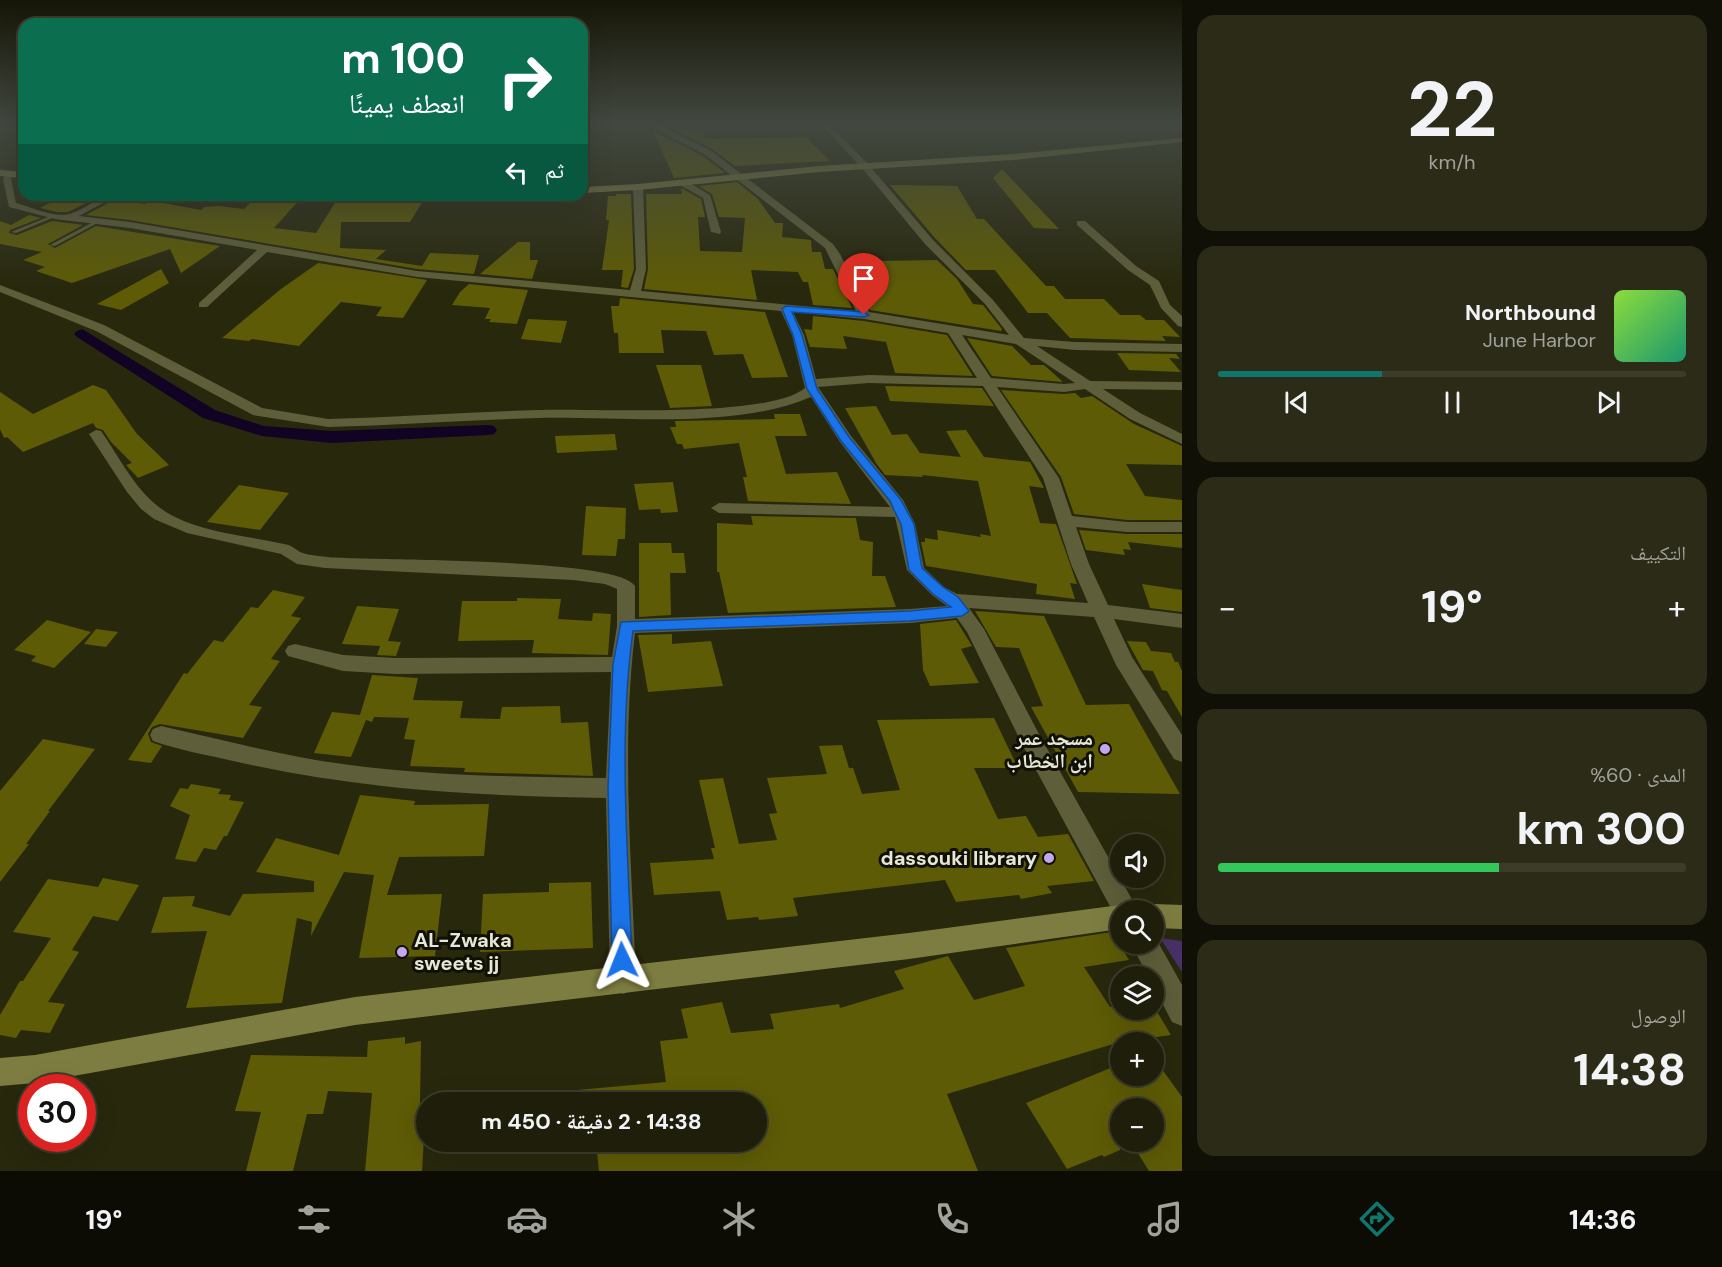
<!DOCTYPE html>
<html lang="ar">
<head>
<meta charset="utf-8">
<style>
	body { margin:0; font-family:"DM Sans","Noto Naskh Arabic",sans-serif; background:#2b2b18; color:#f1f3f6; direction:rtl; height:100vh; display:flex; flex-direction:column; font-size:22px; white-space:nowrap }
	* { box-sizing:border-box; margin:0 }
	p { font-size:20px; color:#a1a29c }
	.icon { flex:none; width:33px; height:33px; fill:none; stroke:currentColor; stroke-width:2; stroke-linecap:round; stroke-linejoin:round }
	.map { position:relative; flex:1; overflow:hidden; direction:ltr }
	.panel { display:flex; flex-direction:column; gap:15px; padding:15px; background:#101006; width:540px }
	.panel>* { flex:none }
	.banner { position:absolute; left:18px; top:18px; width:570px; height:183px; border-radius:18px; box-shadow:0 6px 24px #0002,0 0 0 2px #3c3c2b; direction:rtl; background:#0b6e4f; color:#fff; overflow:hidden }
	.tools { position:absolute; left:1110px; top:834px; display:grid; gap:12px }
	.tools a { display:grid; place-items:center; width:54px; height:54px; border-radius:50%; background:#1e1e0a; box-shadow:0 6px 24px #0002,0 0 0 2px #3c3c2b; font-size:30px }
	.speed { position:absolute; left:18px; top:1074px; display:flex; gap:12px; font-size:30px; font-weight:700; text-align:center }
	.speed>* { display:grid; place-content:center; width:78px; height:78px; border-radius:50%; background:#1e1e0a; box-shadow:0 6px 24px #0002,0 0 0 2px #3c3c2b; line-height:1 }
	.speed .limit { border:9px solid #d22; background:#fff; color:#111 }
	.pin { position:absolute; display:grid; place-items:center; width:51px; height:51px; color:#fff; margin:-62px -26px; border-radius:50% 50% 50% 0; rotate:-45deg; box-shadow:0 0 6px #0007 }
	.pin .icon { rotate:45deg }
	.me { position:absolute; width:66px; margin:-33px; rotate:358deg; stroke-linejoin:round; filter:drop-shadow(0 0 4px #0008) }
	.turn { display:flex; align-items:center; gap:21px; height:126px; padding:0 24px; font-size:27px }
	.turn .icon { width:78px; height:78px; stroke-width:2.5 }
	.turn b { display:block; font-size:42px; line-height:51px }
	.then { display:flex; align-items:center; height:57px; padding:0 24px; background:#0003; gap:12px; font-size:22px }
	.big { font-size:45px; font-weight:700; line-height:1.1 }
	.panel .widget { flex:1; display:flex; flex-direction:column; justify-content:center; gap:9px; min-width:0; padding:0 21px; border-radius:18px; background:#2b2b18 }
	.panel .dial { align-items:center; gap:0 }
	.dial b { font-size:78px; line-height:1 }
	.song { display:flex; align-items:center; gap:18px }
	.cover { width:72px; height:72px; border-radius:9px; background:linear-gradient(135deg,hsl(90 70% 55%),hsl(160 70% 35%)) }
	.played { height:6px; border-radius:3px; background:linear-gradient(90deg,#0f766e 35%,#3c3c2b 35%) }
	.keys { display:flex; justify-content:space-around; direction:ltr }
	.heat { display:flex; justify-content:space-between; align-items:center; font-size:33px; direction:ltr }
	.charge { height:9px; border-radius:4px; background:linear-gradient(90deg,#34c759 60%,#3c3c2b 0) }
	.trip { position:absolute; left:416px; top:1092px; width:351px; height:60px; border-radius:30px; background:#1e1e0a; box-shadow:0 6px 24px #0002,0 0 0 2px #3c3c2b; font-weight:700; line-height:60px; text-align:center; direction:rtl }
	.dock { display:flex; height:96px; justify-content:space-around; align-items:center; background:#0c0c04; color:#a1a29c }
	.dock .icon { width:42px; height:42px }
	.dock .active { color:#0f766e }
	.dock b { font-size:27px; color:#f1f3f6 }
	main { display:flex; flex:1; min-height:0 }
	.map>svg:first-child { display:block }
	.green { fill:#493068 }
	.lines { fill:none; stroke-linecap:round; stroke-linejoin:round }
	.canal { fill:#120224; fill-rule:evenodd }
	.building { fill:#5d5b06 }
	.lane { fill:#5e5e3a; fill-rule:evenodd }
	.street { fill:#5e5e3a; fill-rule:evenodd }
	.secondary { fill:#7e7d41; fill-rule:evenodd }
	.route { fill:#1a73e8; stroke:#114b97; stroke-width:1.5 }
	.poi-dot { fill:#c5a7f1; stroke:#101005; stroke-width:2 }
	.labels { text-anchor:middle; stroke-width:6; stroke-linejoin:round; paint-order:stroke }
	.near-poi-label { font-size:20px; font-weight:bold; fill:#e6e7d7; stroke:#101005; text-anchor:end }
</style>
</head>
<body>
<main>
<section class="panel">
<div class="widget dial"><b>22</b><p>km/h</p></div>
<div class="widget">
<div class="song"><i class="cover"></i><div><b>Northbound</b><p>June Harbor</p></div></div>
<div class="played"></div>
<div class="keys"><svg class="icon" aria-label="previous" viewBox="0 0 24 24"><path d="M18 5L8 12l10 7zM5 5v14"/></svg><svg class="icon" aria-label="pause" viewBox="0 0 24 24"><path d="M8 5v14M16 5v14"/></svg><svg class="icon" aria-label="next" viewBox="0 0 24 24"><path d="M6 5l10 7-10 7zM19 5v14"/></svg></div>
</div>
<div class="widget"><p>التكييف</p>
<div class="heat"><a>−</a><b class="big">19°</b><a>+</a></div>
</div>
<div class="widget"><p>المدى · 60%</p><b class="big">300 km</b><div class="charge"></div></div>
<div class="widget"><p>الوصول</p><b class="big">14:38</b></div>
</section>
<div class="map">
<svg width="1182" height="1171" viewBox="0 0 1182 1171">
	<rect width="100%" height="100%" fill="#28280d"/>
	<path class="green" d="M 1160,938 L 1182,941 L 1182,972 Z"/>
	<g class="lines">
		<path class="canal" d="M 82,329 L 215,410 L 264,426 L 332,431 L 488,425 L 494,426 L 497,430 L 494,434 L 488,435 L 332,443 L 262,436 L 203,418 L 77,337 L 74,334 L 77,331 Z"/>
	</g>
	<path class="building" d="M 675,130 L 702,130 L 706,139 L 806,137 L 830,161 L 735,166 L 711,148 Z
		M 653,131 L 703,156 L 725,173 L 674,178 Z
		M 1002,169 L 1059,229 L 1034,228 L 993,178 Z
		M 737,182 L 758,199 L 775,223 L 783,223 L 782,237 L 811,240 L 812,252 L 821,252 L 825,269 L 833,269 L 852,308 L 813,305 L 808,282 L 803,282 L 798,272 L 751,270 L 757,300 L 644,289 L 648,269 L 646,194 L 682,194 L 681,188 L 701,199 L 705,217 L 698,217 L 700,251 L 742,252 L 745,218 L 719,217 L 712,194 L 699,186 Z
		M 890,185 L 957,186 L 977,219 L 984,219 L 1046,286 L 1054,286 L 1065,299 L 1104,299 L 1120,315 L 1140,315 L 1146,320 L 1164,320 L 1180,337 L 1162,336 L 1166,341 L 1070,338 L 1047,313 L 1028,313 L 995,270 L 966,270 L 935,238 Z
		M 616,194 L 631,194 L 634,269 L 628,288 L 621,287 L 623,270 L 602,270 L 609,220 L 606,220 L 608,196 L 616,196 Z
		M 340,195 L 426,196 L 410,222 L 341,222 L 340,248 L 386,250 L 376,259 L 422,266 L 430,253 L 479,255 L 474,274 L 417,269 L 130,220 L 86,215 L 114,200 L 145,204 L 152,201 L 201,210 L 205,207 L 218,206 L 244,209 L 257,196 L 302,197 L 274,228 L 316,233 Z
		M 61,197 L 94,199 L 68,212 L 57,212 L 40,208 Z
		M 29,215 L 41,218 L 10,230 L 9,233 L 17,235 L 52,221 L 83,225 L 48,244 L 55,248 L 96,226 L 220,246 L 181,273 L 170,249 L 72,283 L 36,271 L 45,267 L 23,260 L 42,252 L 0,244 L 0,221 L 11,225 Z
		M 518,242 L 530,242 L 530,260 L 538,260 L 532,279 L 480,274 Z
		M 937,260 L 957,279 L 973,304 L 983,305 L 1002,329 L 1001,331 L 870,310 L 850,269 L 882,270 L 878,261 Z
		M 318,263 L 427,280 L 403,318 L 376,316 L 382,307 L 341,302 L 299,346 L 252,339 L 249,341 L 222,338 L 281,289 Z
		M 161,269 L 169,283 L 121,310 L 97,304 Z
		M 469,284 L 528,290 L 517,324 L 489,322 L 491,319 L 485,319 L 490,308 L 452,305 L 460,292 Z
		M 620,298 L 765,312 L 788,377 L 752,378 L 743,354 L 714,355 L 706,331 L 661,330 L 664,353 L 619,353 L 618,333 L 614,333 L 611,306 L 619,306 Z
		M 813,316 L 864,321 L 947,335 L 973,376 L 895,373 L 886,342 L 843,336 L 847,349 L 810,347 L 804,329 L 812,330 Z
		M 528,319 L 567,321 L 561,343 L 521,339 Z
		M 967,338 L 1012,346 L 1031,365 L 1044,365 L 1063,382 L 992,376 Z
		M 1117,353 L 1176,354 L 1180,359 L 1169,358 L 1181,372 L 1129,370 Z
		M 656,365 L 701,365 L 712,406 L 670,408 Z
		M 93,385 L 106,390 L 137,434 L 169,465 L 138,478 L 126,465 L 132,463 L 111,442 L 103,430 L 96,428 L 93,423 L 23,452 L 7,437 L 4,438 L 0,429 L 0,392 L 33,414 Z
		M 885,386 L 982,388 L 994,406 L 890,401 Z
		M 1001,390 L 1064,394 L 1075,393 L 1081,398 L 1092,396 L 1134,424 L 1182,446 L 1182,465 L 1126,464 L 1145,496 L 1182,500 L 1182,520 L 1127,520 L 1074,514 L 1061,477 Z
		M 876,406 L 892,435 L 907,434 L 920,453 L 961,457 L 946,431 L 966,430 L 984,457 L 1030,462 L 1044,488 L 1029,486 L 1040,523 L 1056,524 L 1077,584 L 1070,583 L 1075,599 L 1036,594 L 1037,584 L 926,566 L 921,542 L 925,542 L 925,538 L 938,540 L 937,530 L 981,537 L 980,534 L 991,536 L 978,481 L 922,475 L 923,477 L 885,475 L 876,463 L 845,408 Z
		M 774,414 L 800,414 L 807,436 L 775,436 L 786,474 L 837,472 L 851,504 L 748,501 L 743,477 L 747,477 L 739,443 L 684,449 L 682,444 L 677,444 L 670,427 L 676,427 L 675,421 L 775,419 Z
		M 615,434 L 617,450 L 557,453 L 555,436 Z
		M 673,482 L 678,512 L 661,513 L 660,509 L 639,510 L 634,484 Z
		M 239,485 L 289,493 L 260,530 L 207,522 Z
		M 586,506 L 626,508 L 625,539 L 618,539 L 616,556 L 582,555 Z
		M 751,516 L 856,518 L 860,540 L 873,542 L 872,576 L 885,576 L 896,607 L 728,613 L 719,572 L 717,572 L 717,523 L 753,525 Z
		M 1079,530 L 1127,534 L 1182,534 L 1182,548 L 1128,542 L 1131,550 L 1123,549 L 1125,555 L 1086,550 Z
		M 639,543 L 671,543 L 672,553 L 684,553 L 686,573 L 670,573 L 671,615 L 639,617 Z
		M 1142,584 L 1182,590 L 1182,612 L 1150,608 Z
		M 273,590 L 305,597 L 291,616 L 301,618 L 271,659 L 280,661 L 249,705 L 262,707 L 243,738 L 160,724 L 152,727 L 148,734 L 151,742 L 162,746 L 151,763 L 128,760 L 184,673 L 187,674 L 214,640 L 223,642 L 251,607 L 258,608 Z
		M 517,598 L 561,599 L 558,619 L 592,621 L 593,613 L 611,614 L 608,655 L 532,653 L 534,640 L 458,641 L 462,601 L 517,601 Z
		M 357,606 L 399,609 L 388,641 L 401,642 L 396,656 L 377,655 L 380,646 L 342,644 Z
		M 975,611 L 1044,616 L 1086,705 L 1129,704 L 1180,794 L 1078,792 L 1031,707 L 1043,706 L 1019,648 L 996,647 Z
		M 47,620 L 91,632 L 54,668 L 31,661 L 36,656 L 14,650 Z
		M 956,620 L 972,646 L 961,649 L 979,683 L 930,686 L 923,670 L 920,624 Z
		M 96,629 L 118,632 L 106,647 L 84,644 Z
		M 672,634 L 672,644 L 711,641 L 723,686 L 648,692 L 638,635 Z
		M 1127,641 L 1146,642 L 1151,651 L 1171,653 L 1175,662 L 1178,662 L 1182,671 L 1182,717 L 1167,691 L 1162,690 L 1153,671 L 1143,670 Z
		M 372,675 L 418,678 L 413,700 L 463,701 L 460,718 L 500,719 L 502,707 L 560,706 L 561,723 L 588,722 L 593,776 L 464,772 L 465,768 L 410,766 L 415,740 L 404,739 L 409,718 L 374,717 L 372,722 L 366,720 L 351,757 L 314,753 L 332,712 L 360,715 Z
		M 994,718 L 1018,768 L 974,768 L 998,819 L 1026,816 L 1038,837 L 1068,834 L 1094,881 L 1047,886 L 1052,893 L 1021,899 L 1019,895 L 956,902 L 945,880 L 793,898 L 798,916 L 759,920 L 758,917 L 727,920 L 720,891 L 654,895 L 650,863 L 714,859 L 711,848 L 715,848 L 699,780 L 723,778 L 739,844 L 777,840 L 769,814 L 777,813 L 767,778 L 827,774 L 819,746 L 842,745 L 849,768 L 853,768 L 862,794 L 900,790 L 877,720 Z
		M 43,739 L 95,749 L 48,811 L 50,811 L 26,844 L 29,844 L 0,882 L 0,791 Z
		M 191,784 L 221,789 L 218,794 L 231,795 L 229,800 L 244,802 L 227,836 L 224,836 L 216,850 L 204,848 L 196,862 L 175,859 L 190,815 L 170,806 L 180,788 L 188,789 Z
		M 360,795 L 415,801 L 414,805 L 489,804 L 484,856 L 399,857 L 387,895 L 442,894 L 435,956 L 359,958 L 374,875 L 344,872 L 311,936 L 312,922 L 297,918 L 282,1003 L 186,1008 L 207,931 L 151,933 L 163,897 L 195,896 L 192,906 L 230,916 L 243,894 L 314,892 L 314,881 L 256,872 L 276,838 L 339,855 Z
		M 103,878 L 139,885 L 118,921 L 93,916 L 72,950 L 79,952 L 48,1002 L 65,1004 L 50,1033 L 21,1030 L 16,1038 L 0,1035 L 0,1015 L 20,981 L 23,981 L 51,938 L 13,932 L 48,879 L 98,887 Z
		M 591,882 L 593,948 L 480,952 L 483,894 L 549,892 L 549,883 Z
		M 1112,932 L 1129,960 L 1084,967 L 1110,1007 L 1120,1006 L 1120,1010 L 1156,1010 L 1171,1035 L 1120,1042 L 947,1094 L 978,1171 L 599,1171 L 596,1142 L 756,1142 L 756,1102 L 578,1102 L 577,1090 L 666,1082 L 660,1041 L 688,1038 L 681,1009 L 722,1002 L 731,1033 L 774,1029 L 770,1014 L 839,1004 L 840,1008 L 904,989 L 894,971 L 948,956 L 974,1000 L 1025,986 L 1006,948 Z
		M 405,1037 L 405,1044 L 421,1041 L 420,1104 L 426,1104 L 422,1171 L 365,1171 L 372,1093 L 328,1091 L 323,1114 L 307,1114 L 293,1171 L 246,1171 L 261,1112 L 235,1111 L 251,1055 L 367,1057 L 368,1041 Z
		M 1154,1058 L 1182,1097 L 1182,1171 L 1149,1171 L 1131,1142 L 1154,1142 L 1154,1108 L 1120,1108 L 1120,1150 L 1104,1157 L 1102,1155 L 1067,1169 L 1026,1103 L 1120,1064 L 1120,1076 L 1154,1076 Z"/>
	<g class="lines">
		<path class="lane" d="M 53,215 L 57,216 L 16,233 L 11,232 Z
			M 97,220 L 101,221 L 55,246 L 50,245 Z"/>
		<path class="street" d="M 642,122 L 652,122 L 710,150 L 833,244 L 840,254 L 869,312 L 1009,335 L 985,304 L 925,244 L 862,168 L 819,122 L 827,122 L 868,164 L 933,240 L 993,300 L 1024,338 L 1075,342 L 1182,344 L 1182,352 L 1075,350 L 1037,346 L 1090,381 L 1182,382 L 1182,390 L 1103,389 L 1140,413 L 1182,434 L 1182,444 L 1130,419 L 1085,389 L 1064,392 L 997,387 L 1059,478 L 1072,516 L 1127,522 L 1182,522 L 1182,532 L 1127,532 L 1076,527 L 1089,564 L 1108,605 L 1182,614 L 1182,628 L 1114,619 L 1132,657 L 1182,735 L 1182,762 L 1174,759 L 1116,665 L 1094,617 L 969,608 L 984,629 L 1040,736 L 1138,910 L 1120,910 L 1120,920 L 1117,919 L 1024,748 L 967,632 L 957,618 L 910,623 L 635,633 C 621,748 632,866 636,981 L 632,990 L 623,994 L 614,990 L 610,981 L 606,798 C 476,796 361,790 233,761 C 207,755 179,750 153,741 L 150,735 L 153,729 L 161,726 C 224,740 286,757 350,765 C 435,776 521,777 606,778 L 611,672 L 395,674 L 343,671 L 288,656 L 285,651 L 288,646 L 295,644 L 343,655 L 395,658 L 612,657 L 617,626 L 617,589 L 605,584 L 573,580 L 325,568 L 297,564 L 281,554 L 187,533 L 154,519 L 141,509 L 127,492 L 89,434 L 96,430 L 101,431 C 120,458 137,494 166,512 C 201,533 245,535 284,544 C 291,545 294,548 300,552 C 307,555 319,556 327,557 C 372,561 618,557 635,586 L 635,619 L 910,609 L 947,606 L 932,595 L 907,570 L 895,517 L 719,513 L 711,508 L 719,503 L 890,507 L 840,442 L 811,397 C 733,430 623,416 538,418 C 468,420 398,425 328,427 L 253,415 L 96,331 L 0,292 L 0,285 L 104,325 L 262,408 L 328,419 C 398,417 468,412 538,410 C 592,408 768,419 805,388 L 792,335 L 781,311 L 417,277 L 267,252 L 207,307 L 199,307 L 199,303 L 257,250 L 130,228 L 55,219 L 9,207 L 3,179 L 6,172 L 13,174 L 11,179 L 16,203 C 31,207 54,218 69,214 C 87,209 98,195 118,195 L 79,216 L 130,222 L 417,271 L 630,290 L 636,269 L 633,187 L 638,184 L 643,187 L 646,269 L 641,291 L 856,311 L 825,248 L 704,154 ZM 793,312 L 864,319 L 948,333 L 977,378 L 869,375 L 816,379 L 804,335 ZM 962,335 L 1016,344 L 1075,383 L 1064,384 L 991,378 ZM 869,383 L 983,386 L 1043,478 L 1071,564 L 1088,603 L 957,594 L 944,587 L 924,568 L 915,524 L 903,500 L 851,436 L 818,387 Z
			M 680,181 L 686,181 L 710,195 L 721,232 L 720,234 L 711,232 L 703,198 L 680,185 Z
			M 1077,221 L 1085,221 L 1136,266 L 1159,281 L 1170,305 L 1182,316 L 1182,327 L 1178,326 L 1161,308 L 1150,285 L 1128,270 L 1077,225 Z
			M 1154,935 L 1182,985 L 1182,1026 L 1172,1022 L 1154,987 L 1154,976 L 1148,976 L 1131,944 L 1154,944 Z"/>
		<path class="secondary" d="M 1182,138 L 1182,142 L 1014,160 L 819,172 L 638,190 L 582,193 L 582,187 L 638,184 L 819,166 L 1014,154 Z
			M 0,170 L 24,172 L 24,178 L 0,176 Z
			M 1154,904 L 1182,905 L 1182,929 L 1154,928 L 1154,910 L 1144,910 L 1145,907 Z
			M 1120,905 L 1130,910 L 1120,910 L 1120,929 L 909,959 L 355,1025 L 35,1083 L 0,1086 L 0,1058 L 35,1055 L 355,997 L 909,933 Z"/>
	</g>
	<linearGradient id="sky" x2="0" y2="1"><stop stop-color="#161607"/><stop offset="0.43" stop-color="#424840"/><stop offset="1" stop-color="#424840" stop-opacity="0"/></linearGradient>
	<rect width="1182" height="286" fill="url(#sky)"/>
	<path class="route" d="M 786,306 L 864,312 L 869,315 L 864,317 L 792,312 L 802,335 L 817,389 L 849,437 L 901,500 L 914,524 L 922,568 L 943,587 L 958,597 L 969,611 L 962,616 L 910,621 L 633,631 C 618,739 628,851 632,960 L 629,967 L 622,970 L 615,967 L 612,960 L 608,788 L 613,664 L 621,622 L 910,611 L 951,607 L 933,594 L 909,570 L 901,524 L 895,512 L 890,501 L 841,441 L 807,389 L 793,335 L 782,309 Z"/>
	<g class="poi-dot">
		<circle cx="1105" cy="749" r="6"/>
		<circle cx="1049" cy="858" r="6"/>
		<circle cx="402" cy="952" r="6"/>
	</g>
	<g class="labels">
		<g class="near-poi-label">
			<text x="1093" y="745">مسجد عمر<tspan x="1093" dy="23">ابن الخطاب</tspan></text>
			<text x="1037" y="865">dassouki library</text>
			<text x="414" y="947" text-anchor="start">AL-Zwaka<tspan x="414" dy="23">sweets jj</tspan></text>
		</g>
	</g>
</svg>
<div class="tools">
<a><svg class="icon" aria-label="sound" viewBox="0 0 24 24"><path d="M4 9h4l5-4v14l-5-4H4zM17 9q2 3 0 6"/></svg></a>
<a><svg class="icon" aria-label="search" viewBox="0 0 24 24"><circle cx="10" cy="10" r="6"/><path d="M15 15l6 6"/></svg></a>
<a><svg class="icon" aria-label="layers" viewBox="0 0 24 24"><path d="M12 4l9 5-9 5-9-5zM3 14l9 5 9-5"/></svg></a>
<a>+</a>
<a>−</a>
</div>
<div class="speed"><div class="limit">30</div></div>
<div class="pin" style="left:864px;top:315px;background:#d93025"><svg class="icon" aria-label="arrive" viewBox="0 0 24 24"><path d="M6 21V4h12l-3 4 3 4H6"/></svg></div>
<svg class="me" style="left:622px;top:960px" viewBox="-20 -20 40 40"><path d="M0-17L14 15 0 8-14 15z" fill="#1a73e8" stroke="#fff" stroke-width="4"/></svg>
<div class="trip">14:38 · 2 دقيقة · 450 m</div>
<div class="banner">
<div class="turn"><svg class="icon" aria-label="right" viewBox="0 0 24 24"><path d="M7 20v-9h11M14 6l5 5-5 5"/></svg><div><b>100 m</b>انعطف يمينًا</div></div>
<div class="then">ثم<svg class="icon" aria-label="left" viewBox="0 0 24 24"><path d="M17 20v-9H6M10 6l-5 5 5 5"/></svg></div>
</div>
</div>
</main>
<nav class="dock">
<b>14:36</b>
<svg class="icon active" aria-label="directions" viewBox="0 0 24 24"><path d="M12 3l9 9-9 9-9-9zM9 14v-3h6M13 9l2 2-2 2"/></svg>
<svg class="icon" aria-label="music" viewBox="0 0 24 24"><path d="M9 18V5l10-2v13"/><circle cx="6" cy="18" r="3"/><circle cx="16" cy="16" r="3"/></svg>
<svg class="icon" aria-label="phone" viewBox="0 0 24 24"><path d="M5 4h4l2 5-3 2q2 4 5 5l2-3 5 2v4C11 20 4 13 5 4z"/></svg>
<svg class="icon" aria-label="climate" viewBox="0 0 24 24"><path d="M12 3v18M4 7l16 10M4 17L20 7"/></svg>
<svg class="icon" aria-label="car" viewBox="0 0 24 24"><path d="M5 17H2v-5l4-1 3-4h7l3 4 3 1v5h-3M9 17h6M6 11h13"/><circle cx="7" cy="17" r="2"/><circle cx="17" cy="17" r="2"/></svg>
<svg class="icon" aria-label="filters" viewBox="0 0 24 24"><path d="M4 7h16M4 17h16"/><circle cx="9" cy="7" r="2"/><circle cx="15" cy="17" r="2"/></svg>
<b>19°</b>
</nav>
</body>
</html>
